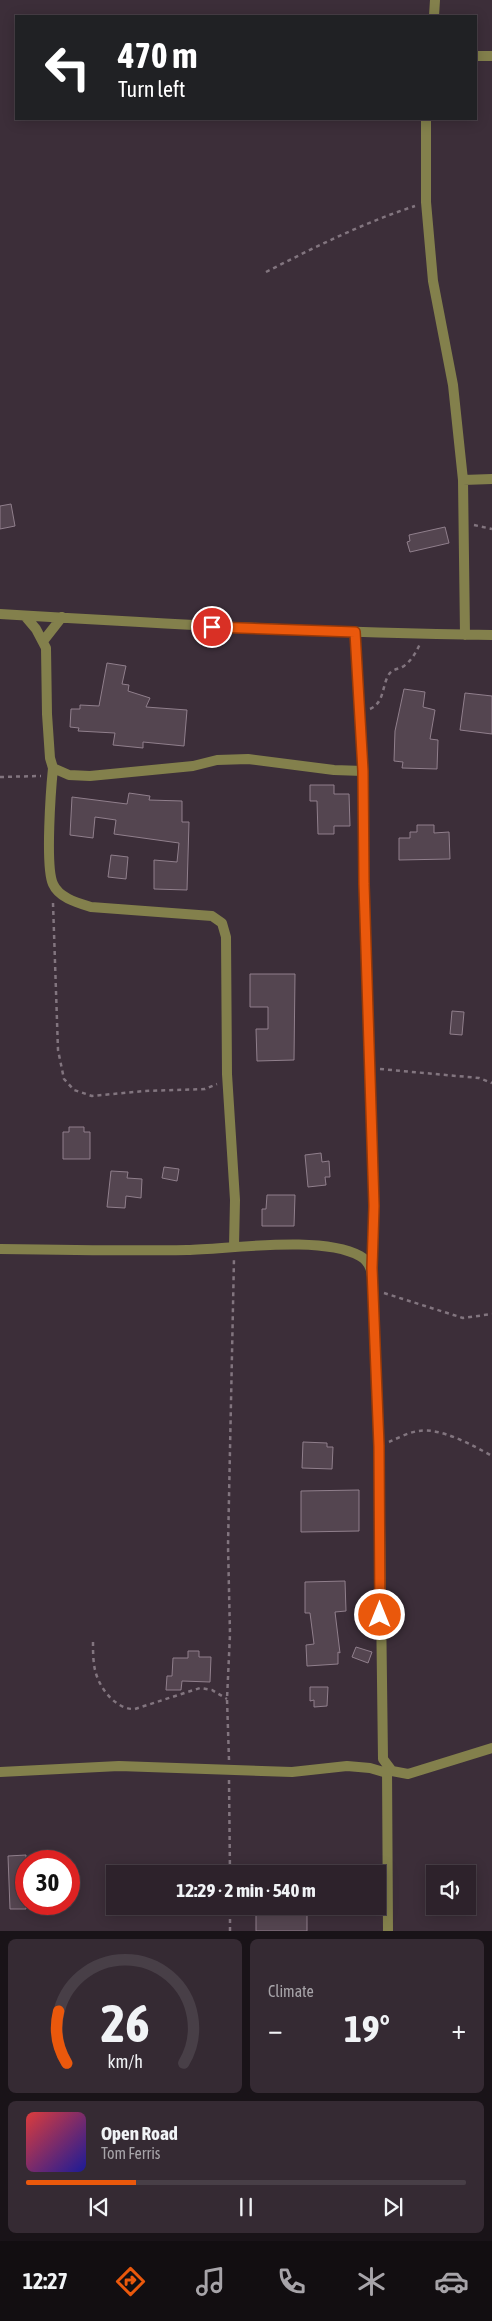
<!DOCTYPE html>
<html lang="en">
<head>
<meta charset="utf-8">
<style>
	body { margin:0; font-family:"Asap Condensed",sans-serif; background:#352a33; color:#f1f3f6; height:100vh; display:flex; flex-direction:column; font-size:19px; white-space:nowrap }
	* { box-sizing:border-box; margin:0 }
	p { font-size:16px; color:#a7a4a9 }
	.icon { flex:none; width:28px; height:28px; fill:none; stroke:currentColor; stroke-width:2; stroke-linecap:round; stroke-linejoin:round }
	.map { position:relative; height:1931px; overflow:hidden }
	.panel { display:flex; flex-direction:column; gap:8px; padding:8px; background:#191318; flex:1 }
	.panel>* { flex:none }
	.banner { position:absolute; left:15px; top:15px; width:462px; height:105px; border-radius:0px; box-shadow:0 2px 12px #0003,0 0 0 1px #483f47; background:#202124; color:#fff; overflow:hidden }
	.controls { position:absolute; left:426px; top:1865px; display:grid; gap:10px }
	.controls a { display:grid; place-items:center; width:50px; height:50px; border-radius:0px; background:#2d222b; box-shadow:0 2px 12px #0003,0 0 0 1px #483f47; font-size:25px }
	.speed { position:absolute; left:15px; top:1850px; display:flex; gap:10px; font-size:25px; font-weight:700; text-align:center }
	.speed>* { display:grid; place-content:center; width:65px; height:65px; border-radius:50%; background:#2d222b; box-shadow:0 2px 12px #0003,0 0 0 1px #483f47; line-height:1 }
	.speed .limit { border:8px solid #d22; background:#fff; color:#111 }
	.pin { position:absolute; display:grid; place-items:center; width:42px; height:42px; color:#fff; margin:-21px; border:2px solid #fff; border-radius:50%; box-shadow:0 1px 5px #0007 }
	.me { position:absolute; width:55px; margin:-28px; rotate:0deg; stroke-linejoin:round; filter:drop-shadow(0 0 4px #0008) }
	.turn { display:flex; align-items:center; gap:18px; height:105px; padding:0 20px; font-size:22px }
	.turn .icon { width:65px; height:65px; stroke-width:2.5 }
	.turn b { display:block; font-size:35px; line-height:42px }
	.big { font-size:38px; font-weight:700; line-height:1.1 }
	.panel .card { flex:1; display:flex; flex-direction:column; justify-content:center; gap:8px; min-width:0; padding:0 18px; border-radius:8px; background:#352a33 }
	.panel .dial { align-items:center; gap:0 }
	.dial svg { height:130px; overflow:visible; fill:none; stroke:#483f47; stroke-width:7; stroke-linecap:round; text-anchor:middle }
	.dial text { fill:#f1f3f6; stroke:none }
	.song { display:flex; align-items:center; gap:15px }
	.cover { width:60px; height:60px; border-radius:8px; background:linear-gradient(135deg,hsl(0 70% 55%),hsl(240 70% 35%)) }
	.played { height:5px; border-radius:2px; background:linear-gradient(90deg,#ea580c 25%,#483f47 25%) }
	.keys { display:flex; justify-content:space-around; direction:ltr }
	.heat { display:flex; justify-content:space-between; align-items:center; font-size:28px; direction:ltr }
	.panel .tiles { flex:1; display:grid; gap:8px; grid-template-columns:1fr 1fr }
	.card:last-child { grid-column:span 2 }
	.trip { position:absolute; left:106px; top:1865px; width:280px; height:50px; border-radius:0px; background:#2d222b; box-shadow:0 2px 12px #0003,0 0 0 1px #483f47; font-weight:700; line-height:50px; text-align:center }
	.menu { display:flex; height:80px; justify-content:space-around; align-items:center; background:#120e11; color:#a7a4a9 }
	.menu .icon { width:35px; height:35px }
	.menu .active { color:#ea580c }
	.menu b { font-size:22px; color:#f1f3f6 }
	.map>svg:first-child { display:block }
	.building { fill:#544550; stroke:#907f8c }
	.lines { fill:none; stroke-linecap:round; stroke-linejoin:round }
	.path { stroke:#82757f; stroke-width:2.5; stroke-dasharray:4 4; stroke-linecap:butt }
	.street { stroke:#83804c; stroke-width:10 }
	.route-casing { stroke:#983908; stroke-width:12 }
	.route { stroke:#ea580c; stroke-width:9 }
</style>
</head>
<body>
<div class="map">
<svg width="492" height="1931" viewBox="0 0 492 1931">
	<rect width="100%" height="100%" fill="#3c2e39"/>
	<path class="building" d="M 11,504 L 15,526 L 0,529 L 0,506 Z
		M 445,527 L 449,543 L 410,552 L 407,542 L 410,541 L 409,535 Z
		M 107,663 L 126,666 L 122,684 L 129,685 L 128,691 L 150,698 L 146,707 L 187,710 L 184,746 L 143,742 L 143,748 L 113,745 L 115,733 L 78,731 L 79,728 L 70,727 L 71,709 L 80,709 L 80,705 L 99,706 Z
		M 404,689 L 425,692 L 423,707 L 435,710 L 430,739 L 438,740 L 437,769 L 402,768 L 403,762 L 394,761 L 395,731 Z
		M 465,693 L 492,696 L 492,734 L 460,730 Z
		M 310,785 L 334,785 L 334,794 L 349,794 L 350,826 L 334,826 L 334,834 L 318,834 L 317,801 L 310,801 Z
		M 129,793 L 150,796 L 149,800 L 182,801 L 182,822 L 189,822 L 187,890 L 154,889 L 154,860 L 177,862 L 179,843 L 114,834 L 116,820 L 95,817 L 93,838 L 70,835 L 72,797 L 127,804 Z
		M 417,825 L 434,825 L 434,833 L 449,832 L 450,859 L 399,860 L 399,838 L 410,838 L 410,832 L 417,832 Z
		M 111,855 L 128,857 L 126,879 L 108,877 Z
		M 250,974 L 295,974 L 294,1060 L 257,1061 L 256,1029 L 268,1029 L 268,1007 L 250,1007 Z
		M 452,1011 L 464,1012 L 462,1035 L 450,1034 Z
		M 69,1127 L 84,1127 L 84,1132 L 90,1132 L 90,1159 L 63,1159 L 63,1132 L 69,1132 Z
		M 321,1153 L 322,1162 L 329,1161 L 330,1177 L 325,1177 L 326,1185 L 308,1187 L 305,1155 Z
		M 164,1167 L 179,1169 L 177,1181 L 162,1178 Z
		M 111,1171 L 128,1172 L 127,1178 L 142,1179 L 141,1198 L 126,1196 L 125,1208 L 107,1207 Z
		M 267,1195 L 295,1195 L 294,1226 L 262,1226 L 262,1209 L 266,1209 Z
		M 303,1442 L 327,1443 L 327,1447 L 333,1447 L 332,1469 L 302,1468 Z
		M 359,1490 L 359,1531 L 301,1532 L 301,1491 Z
		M 345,1581 L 346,1611 L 335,1612 L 340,1653 L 338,1652 L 338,1664 L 307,1666 L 306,1645 L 314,1644 L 310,1613 L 305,1613 L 305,1582 Z
		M 356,1647 L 372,1652 L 368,1663 L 352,1657 Z
		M 188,1651 L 199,1651 L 199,1657 L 211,1657 L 210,1682 L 182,1681 L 181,1690 L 166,1690 L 167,1676 L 172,1676 L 173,1658 L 188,1658 Z
		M 310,1687 L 328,1687 L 327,1706 L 314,1707 L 314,1700 L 310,1701 Z
		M 26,1855 L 26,1909 L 10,1909 L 8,1856 Z
		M 256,1914 L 307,1914 L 307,1931 L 256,1931 Z"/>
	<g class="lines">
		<path class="path" d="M 266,272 C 315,247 363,223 415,206
			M 474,525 L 492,529
			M 370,709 C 384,703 382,687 388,676 C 392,668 398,670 404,666 C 412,660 416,652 420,644
			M 0,777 L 41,776
			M 53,903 L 58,1050 L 64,1079 L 74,1090 L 92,1096 L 145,1091 L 205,1089 L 217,1084
			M 380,1069 L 479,1078 L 492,1083
			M 384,1293 L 463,1318 L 492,1314
			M 389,1442 C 398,1438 409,1432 419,1431 C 440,1427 474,1446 492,1456
			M 93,1642 C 93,1651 93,1661 95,1670 C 99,1688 116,1710 135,1709 L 200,1688 L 212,1690 L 227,1699
			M 229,1760 L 227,1699 L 230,1634 L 228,1546 L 234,1258
			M 229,1780 L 230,1874
			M 230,1931 L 230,1906"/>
		<path class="street" d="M 434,16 L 435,0
			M 476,56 L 492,56
			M 426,119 L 426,202 L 433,281 L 453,385 L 463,480 L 465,635
			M 463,480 L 492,479
			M 0,614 C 164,624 328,633 492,635
			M 25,616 L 36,629 L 46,648 L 47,714 L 50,758 L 53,768 L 69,775 L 90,776 L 193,766 L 217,760 L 248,759 L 334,770 L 363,771
			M 355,632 L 363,771 L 364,884 L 374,1206 L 372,1268
			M 44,640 L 62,617
			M 53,768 C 51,788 45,867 53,884 C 59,898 78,903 91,907 L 212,916 L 222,923 L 226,937 L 227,1074 L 235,1200 L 234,1246
			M 0,1249 C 62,1250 124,1251 187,1250 C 232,1249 321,1235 360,1256 C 373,1263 372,1277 373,1289 L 379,1446 L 383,1759 L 392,1771 L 408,1774 L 492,1748
			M 387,1768 L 388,1931
			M 0,1772 L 119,1766 L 292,1772 L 347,1766 L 370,1768 L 387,1773"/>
	</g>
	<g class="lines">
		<defs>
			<path id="route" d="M 212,627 L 355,632 L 363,771 L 364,884 L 374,1206 L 372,1268 L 379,1446 L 380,1615"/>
		</defs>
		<use href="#route" class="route-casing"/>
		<use href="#route" class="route"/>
	</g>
</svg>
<div class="controls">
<a><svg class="icon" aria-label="sound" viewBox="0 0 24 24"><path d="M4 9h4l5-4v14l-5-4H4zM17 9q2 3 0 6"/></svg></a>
</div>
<div class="speed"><div class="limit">30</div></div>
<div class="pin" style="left:212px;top:627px;background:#d93025"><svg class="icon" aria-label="arrive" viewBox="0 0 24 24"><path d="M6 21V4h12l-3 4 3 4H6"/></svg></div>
<svg class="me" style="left:380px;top:1615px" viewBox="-20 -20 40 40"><circle r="17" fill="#ea580c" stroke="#fff" stroke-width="3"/><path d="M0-11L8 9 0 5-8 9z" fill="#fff"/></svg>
<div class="trip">12:29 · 2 min · 540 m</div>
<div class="banner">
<div class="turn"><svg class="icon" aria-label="left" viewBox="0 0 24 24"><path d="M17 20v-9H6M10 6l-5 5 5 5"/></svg><div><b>470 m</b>Turn left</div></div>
</div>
</div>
<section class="panel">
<div class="tiles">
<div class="card dial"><svg viewBox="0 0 100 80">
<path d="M14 69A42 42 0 1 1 86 69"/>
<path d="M14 69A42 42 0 0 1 9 37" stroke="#ea580c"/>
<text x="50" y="56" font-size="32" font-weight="700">26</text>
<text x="50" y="72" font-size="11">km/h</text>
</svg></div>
<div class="card"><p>Climate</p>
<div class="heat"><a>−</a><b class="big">19°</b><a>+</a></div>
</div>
<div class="card">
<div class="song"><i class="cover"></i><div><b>Open Road</b><p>Tom Ferris</p></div></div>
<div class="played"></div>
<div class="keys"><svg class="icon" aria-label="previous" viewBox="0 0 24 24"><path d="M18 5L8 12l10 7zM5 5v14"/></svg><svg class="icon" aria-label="pause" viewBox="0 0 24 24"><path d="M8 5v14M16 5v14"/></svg><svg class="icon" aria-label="next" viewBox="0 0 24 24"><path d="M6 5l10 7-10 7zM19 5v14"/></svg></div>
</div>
</div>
</section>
<nav class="menu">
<b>12:27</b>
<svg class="icon active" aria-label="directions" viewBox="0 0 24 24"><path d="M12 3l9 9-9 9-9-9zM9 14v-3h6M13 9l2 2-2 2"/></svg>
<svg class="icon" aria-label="music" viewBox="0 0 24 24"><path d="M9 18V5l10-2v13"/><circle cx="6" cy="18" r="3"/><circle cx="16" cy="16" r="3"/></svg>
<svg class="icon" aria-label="phone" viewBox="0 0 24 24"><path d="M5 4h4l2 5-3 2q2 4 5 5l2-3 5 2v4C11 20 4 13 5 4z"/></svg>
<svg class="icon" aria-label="climate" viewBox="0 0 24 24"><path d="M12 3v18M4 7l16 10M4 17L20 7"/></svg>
<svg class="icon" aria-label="car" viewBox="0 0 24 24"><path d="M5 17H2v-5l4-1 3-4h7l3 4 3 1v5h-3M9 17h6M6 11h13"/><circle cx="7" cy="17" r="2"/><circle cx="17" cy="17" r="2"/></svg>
</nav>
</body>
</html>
